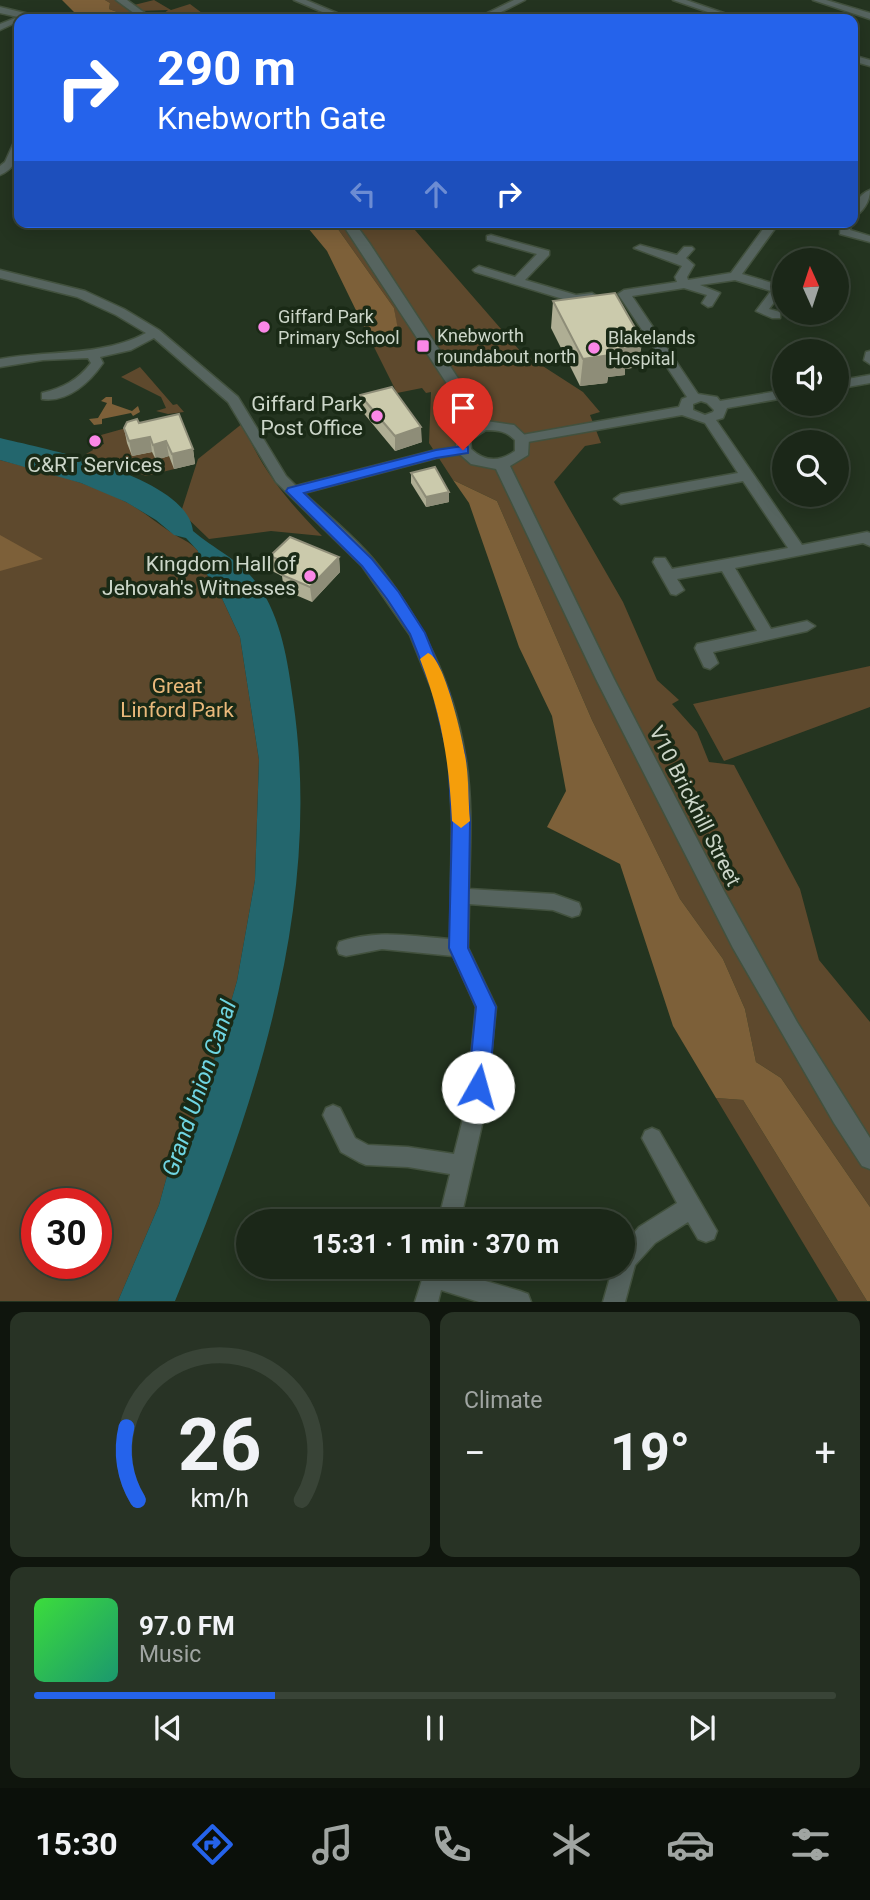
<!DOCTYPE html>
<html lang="en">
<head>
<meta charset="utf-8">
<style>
	body { margin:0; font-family:Roboto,sans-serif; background:#283325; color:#f1f3f6; height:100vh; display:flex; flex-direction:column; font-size:26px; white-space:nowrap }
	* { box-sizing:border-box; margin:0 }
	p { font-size:23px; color:#a0a5a2 }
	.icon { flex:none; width:38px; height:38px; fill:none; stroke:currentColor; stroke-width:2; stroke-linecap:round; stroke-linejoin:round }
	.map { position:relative; height:1302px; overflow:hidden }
	.panel { display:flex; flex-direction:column; gap:10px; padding:10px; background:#0f150d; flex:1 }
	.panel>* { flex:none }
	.banner { position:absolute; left:14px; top:14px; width:844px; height:214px; border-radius:14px; box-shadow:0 4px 18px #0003,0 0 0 2px #394437; background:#2563eb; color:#fff; overflow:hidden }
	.needle { width:46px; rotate:357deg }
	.buttons { position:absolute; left:772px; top:248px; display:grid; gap:14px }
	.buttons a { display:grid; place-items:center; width:77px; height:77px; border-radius:50%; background:#1b2718; box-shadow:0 4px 18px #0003,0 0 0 2px #394437; font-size:35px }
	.speed { position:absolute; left:21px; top:1188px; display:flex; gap:14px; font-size:35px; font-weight:700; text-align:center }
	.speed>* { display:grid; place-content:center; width:91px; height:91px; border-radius:50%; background:#1b2718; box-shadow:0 4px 18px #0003,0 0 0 2px #394437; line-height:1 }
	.speed .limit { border:10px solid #d22; background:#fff; color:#111 }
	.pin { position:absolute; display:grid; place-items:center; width:60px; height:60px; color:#fff; margin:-72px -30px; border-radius:50% 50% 50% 0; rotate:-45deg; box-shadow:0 0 7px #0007 }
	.pin .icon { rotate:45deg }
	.me { position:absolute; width:77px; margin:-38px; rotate:7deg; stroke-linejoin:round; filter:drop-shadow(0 0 5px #0008) }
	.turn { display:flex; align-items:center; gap:24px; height:147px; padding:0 28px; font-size:32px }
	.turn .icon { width:91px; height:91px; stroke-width:2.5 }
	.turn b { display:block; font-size:49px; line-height:60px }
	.lanes { display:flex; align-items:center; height:66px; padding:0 28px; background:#0003; justify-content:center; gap:35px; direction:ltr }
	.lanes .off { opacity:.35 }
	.big { font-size:52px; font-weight:700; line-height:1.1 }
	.panel .tile { flex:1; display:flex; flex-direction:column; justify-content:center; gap:10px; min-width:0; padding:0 24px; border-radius:14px; background:#283325 }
	.panel .dial { align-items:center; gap:0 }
	.dial svg { height:182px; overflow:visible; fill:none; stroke:#394437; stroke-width:7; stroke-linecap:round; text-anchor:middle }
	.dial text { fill:#f1f3f6; stroke:none }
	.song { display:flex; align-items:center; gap:21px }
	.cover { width:84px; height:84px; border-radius:10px; background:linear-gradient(135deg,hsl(120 70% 55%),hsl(160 70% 35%)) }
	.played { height:7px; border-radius:4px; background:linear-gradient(90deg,#2563eb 30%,#394437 30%) }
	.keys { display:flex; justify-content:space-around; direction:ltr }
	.heat { display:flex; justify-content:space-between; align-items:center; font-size:38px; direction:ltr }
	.panel .tiles { flex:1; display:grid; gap:10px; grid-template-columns:1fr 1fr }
	.tile:last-child { grid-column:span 2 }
	.trip { position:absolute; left:236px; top:1209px; width:399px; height:70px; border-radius:35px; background:#1b2718; box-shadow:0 4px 18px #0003,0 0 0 2px #394437; font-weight:700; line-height:70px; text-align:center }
	.tabs { display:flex; height:112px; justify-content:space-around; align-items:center; background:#0b100a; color:#a0a5a2 }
	.tabs .icon { width:49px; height:49px }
	.tabs .active { color:#2563eb }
	.tabs b { font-size:32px; color:#f1f3f6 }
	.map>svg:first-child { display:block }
	.green { fill:#5e492d; fill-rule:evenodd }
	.forest { fill:#7d6039 }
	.water { fill:#23666d }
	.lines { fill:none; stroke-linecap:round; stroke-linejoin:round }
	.minor-casing { stroke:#42513e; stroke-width:3 }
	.tertiary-casing { stroke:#42513e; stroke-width:3 }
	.minor { fill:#56645f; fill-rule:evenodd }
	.tertiary { fill:#56645f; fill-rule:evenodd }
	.wall { fill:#afae94 }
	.shaded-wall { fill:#8e8d78 }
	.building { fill:#cbcaac; stroke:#8e8d78; stroke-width:2 }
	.route { fill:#2563eb; stroke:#184099; stroke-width:2 }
	.slow { fill:#f59e0b }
	.poi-dot { fill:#fa87e7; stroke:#1a2a16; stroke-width:2.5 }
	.labels { text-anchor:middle; stroke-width:7; stroke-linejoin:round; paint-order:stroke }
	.far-poi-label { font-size:18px; fill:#ccd6c9; stroke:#1a2a16; text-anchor:start }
	.poi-label { font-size:21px; fill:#ccd6c9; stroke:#1a2a16; text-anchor:end }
	.park-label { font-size:21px; fill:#e9b97b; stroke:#1a2a16 }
	.street-label { font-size:21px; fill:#ccd6c9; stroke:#1a2a16 }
	.water-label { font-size:23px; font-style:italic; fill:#6fd5e2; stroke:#1a2a16 }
</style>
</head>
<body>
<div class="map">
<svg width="870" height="1302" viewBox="0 0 870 1302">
	<rect width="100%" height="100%" fill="#243420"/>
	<path class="green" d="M 105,0 L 121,0 L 130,6 L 154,0 L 171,10 L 190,4 L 210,19 L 157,19 L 168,10 L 139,11 L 148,19 L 136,19 L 109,9 L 110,3 Z
		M 333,222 L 408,222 L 521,352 L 583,392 L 600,412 L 590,415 L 601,443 L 585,446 L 554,482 L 623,602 L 657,680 L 679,700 L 672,704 L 697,732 L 709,762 L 734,765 L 800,889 L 819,960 L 870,1022 L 870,1207 L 781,1078 L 756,1062 L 745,1009 L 723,959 L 680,899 L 592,720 L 497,501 L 453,480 L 429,443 L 431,392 L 426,393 L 422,388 L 397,393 L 371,341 L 398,334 L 394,308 ZM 474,428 L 513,430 L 523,452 L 484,463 L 463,451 Z
		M 140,367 L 173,405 L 177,404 L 184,412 L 168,414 L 156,411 L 166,408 L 161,397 L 121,377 Z
		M 243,423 C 260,469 288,501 322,536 L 271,531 L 209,539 L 181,512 L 198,459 Z
		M 126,428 L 152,452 L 156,459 L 169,456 L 175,469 L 195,464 L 146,476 L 86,454 L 93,450 L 92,447 L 104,444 L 101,435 Z
		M 0,460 C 43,471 88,482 128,503 C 144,512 157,523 172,533 C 182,540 188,540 198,551 L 199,563 L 219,592 L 240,637 L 259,760 L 255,880 L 237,981 L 199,1112 L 175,1147 L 159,1205 L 118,1301 L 0,1301 ZM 37,1204 L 96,1204 L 96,1264 L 37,1264 Z
		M 870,666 L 870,707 L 724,761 L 693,704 Z
		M 716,1098 L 743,1100 L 867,1301 L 838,1301 Z"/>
	<path class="forest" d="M 62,0 L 105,0 L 110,3 L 109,9 L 136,19 L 81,19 Z
		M 303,222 L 333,222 L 394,308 L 399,335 L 371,341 L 327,251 Z
		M 106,397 L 112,397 L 112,404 L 132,411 L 138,406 L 140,412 L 133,416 L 131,413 L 102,419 L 102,424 L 94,425 L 89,419 L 98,418 L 107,403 L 101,401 Z
		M 453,480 L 497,501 L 592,720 L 680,899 L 723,959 L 745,1009 L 756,1062 L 781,1078 L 870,1207 L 870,1301 L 867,1301 L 743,1100 L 716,1098 L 673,1026 L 620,864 L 547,827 L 566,791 L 552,716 L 519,647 L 469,503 Z
		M 0,535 L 43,559 L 0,571 Z"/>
	<path class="water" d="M 0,438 C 45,449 187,476 193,531 C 215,550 241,560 258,585 C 281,617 288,662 293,700 C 324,909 253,1111 175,1301 L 118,1301 L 159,1205 L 175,1147 L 199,1112 L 237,981 L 255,880 L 259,760 L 240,637 L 219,592 L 199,563 L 198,551 L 186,538 L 174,535 L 156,520 L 126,502 L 81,483 L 0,460 Z"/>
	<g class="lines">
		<defs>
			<path id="minor" d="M 294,0 L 306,0 L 351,19 L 339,19 Z
				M 514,0 L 525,0 L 487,19 L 475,19 Z
				M 673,0 L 686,0 L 741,19 L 728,19 Z
				M 813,0 L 826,0 L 870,13 L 870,19 Z
				M 0,7 L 29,14 L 30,16 L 0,30 L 0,24 L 18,17 L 0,13 Z
				M 852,55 L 870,60 L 870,66 L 852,61 Z
				M 19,139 C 20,155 16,168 0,175 L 0,166 L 5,162 L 15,140 Z
				M 870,190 C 870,201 863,213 852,218 C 852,206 859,194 870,190 Z
				M 841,222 L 852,222 L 850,230 L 870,236 L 870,242 L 840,234 Z
				M 770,224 L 776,227 L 742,274 L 782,286 L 784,289 L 769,309 L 780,312 L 780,318 L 772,318 L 756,311 L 771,291 L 735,280 L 700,285 L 720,293 L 712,306 L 708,307 L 702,303 L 707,295 L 684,288 L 632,296 L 698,394 L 717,397 L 720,401 L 784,390 L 784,398 L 727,408 L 723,418 L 716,420 L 802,545 L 867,532 L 870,533 L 870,546 L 863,543 L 735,568 L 771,629 L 807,621 L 815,626 L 807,631 L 713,652 L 718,663 L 710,669 L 704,667 L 695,648 L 697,644 L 757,631 L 722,571 L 677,579 L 684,590 L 676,595 L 671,594 L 653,562 L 655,558 L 665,558 L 672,569 L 788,548 L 743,481 L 621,504 L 614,499 L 621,494 L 738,473 L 705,423 L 682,415 L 522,443 L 515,439 L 522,435 L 679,407 L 682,399 L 687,397 L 618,294 L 624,290 L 677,282 L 675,277 L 682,266 L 634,248 L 640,245 L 677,255 L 684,247 L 692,247 L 694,249 L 686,258 L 694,265 L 687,277 L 688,280 L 731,273 L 766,225 ZM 701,401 L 707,403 L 714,410 L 713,412 L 705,415 L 693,410 L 693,404 Z
				M 491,235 L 549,251 L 549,255 L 525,280 L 576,295 L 592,293 L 598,297 L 596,300 L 576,303 L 475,272 L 473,270 L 479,266 L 515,277 L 537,254 L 487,240 L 487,236 Z
				M 0,270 L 85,291 L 124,309 L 159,330 L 238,397 L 286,476 L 296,486 L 436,450 L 463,446 L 470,450 L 463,454 L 436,458 L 304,493 C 326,514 353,535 373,559 C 420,616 453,683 465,755 C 473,799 470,845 469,889 L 554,894 L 579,903 L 581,909 L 579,915 L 572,917 L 553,910 L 469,904 L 468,948 L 496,1007 L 486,1107 L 460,1222 L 438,1222 L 450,1174 L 408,1167 L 366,1165 L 359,1162 L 341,1152 L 323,1115 L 326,1108 L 333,1105 L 340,1108 L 355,1138 L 368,1145 L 408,1147 L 454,1154 L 466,1107 L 476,1007 L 453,956 L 382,949 L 346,956 L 339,954 L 337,948 L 339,942 C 376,929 412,936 450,939 L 452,823 L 449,756 L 433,692 L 410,635 L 362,566 L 276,482 L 228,402 L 154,338 L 131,350 L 100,357 L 103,363 C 90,382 68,403 42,399 L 42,393 C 63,388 78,380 91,363 L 88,358 L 43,360 L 0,367 L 0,359 C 49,350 101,357 146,333 L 116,315 L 77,297 L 0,278 Z
				M 870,351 L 870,364 L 864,360 L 866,352 Z
				M 870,375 L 870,383 L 836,389 L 836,381 Z
				M 652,1128 L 659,1131 L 717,1231 L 714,1239 L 706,1242 L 698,1239 L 688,1222 L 655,1243 L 635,1265 L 625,1302 L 603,1302 L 613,1267 L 623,1267 L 623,1246 L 639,1227 L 677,1203 L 642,1138 L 645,1131 Z
				M 426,1267 L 446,1267 L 447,1270 L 520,1291 L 528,1294 L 531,1302 L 479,1302 L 441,1290 L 438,1302 L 415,1302 Z"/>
			<path id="tertiary" d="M 116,0 L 127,0 L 153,19 L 142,19 Z
				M 341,222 L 354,222 L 370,244 L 486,421 L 514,425 L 529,439 L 528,455 L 510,466 L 614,679 L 724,891 L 797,1022 L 870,1138 L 870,1169 L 862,1166 L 834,1123 L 733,948 L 596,679 L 496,469 L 471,464 L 455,450 L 458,435 L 474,425 ZM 486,430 C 498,430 506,431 515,440 L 515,451 C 500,462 485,462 471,449 L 470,440 Z"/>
		</defs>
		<use href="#minor" class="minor-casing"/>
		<use href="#tertiary" class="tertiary-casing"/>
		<use href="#minor" class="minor"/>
		<use href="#tertiary" class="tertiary"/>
	</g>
	<path class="wall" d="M 553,301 L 642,340 L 639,367 L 625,369 L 625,375 L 608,377 L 607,383 L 580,386 L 551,328 Z
		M 360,395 L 422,442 L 395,451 L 361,410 Z
		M 124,428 L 193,449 L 195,464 L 174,469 L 169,456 L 156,460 L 152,452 L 132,456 L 127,443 Z
		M 411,473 L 449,502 L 426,507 L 411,483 Z
		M 270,556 L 339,557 L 340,572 L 312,602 L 284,590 L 282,576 L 272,571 Z"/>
	<path class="shaded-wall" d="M 642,340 L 639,367 L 625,369 L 625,375 L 608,377 L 607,383 L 580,386 L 583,359 L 625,342 Z
		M 421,427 L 422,442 L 395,451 L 395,436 Z
		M 150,437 L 152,452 L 132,456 L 129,441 Z
		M 166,441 L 169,456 L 156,460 L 153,445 Z
		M 193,449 L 195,464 L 174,469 L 172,454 Z
		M 449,492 L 449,502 L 426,507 L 426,497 Z
		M 339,557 L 340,572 L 312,602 L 310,587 Z"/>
	<path class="building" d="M 615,293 L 642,340 L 625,342 L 628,348 L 607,350 L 610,355 L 583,359 L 553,301 Z
		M 392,387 L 421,427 L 395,436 L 360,395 Z
		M 179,414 L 193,449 L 172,454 L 166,441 L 153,445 L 150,437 L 129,441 L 124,428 L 127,422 L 137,419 L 139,423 Z
		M 435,467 L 449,492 L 426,497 L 411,473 Z
		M 290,537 L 339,557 L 310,587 L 282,575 L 292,565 L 270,556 Z"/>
	<path class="route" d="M 463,446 L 468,447 L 468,453 L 436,458 L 304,493 L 372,559 L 398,591 L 425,633 L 449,692 L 465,756 L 470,823 L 468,948 L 496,1007 L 489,1087 L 486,1094 L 478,1097 L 471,1094 L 468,1087 L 476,1007 L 449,948 L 452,823 L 448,756 L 433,692 L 410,634 L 387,599 L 362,566 L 286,491 L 288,488 L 436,450 Z"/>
	<path class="slow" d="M 428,653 C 444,658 462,736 465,755 C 469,776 468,799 470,821 L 461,828 L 452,821 C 449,761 442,716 420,659 Z"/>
	<g class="poi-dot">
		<circle cx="264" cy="327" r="7"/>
		<rect x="416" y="339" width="14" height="14" rx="3.5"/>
		<circle cx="594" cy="348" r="7"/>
		<circle cx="377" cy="416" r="7"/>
		<circle cx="95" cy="441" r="7"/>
		<circle cx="310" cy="576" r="7"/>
	</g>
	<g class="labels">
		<g class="far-poi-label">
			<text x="278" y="323">Giffard Park<tspan x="278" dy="21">Primary School</tspan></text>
			<text x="437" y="342">Knebworth<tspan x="437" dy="21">roundabout north</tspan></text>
			<text x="608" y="344">Blakelands<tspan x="608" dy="21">Hospital</tspan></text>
		</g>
		<g class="poi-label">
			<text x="363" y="411">Giffard Park<tspan x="363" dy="24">Post Office</tspan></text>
			<text x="95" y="472" text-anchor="middle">C&amp;RT Services</text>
			<text x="296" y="571">Kingdom Hall of<tspan x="296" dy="24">Jehovah's Witnesses</tspan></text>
		</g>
		<g class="park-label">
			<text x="177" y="693">Great<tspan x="177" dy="24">Linford Park</tspan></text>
		</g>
		<g class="street-label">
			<text transform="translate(695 806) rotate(63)" y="7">V10 Brickhill Street</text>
		</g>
		<g class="water-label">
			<text transform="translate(199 1088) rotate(-71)" y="8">Grand Union Canal</text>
		</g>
	</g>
</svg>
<div class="buttons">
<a><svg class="needle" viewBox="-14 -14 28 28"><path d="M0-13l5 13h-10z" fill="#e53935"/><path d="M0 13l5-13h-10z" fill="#a0a5a2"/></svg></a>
<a><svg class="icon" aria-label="sound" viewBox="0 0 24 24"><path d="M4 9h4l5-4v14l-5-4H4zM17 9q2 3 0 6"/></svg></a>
<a><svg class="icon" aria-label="search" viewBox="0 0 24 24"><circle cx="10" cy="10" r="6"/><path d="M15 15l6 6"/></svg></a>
</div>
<div class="speed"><div class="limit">30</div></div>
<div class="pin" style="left:463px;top:450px;background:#d93025"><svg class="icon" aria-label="arrive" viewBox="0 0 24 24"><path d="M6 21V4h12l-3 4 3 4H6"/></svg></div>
<svg class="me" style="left:478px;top:1087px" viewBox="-20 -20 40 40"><circle r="19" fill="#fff"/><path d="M0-13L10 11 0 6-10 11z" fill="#2563eb"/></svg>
<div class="trip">15:31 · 1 min · 370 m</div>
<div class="banner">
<div class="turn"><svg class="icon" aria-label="right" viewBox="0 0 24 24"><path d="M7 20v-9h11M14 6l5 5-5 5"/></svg><div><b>290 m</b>Knebworth Gate</div></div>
<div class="lanes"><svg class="icon off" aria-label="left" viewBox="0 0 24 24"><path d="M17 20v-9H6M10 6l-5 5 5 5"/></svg><svg class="icon off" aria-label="ahead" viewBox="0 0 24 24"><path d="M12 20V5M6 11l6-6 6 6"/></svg><svg class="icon" aria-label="right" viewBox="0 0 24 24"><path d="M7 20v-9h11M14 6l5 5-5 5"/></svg></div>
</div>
</div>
<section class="panel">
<div class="tiles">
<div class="tile dial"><svg viewBox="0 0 100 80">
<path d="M14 69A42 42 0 1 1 86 69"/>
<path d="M14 69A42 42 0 0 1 9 37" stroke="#2563eb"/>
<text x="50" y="56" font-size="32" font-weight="700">26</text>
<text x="50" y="72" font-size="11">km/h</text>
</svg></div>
<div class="tile"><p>Climate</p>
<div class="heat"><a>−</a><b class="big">19°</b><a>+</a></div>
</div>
<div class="tile">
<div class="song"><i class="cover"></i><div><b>97.0 FM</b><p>Music</p></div></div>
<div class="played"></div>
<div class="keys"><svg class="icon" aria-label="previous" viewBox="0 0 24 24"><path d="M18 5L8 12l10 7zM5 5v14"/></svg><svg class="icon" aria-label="pause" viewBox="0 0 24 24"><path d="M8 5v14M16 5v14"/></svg><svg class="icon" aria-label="next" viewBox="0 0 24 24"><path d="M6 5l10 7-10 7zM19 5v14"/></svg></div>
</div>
</div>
</section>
<nav class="tabs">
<b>15:30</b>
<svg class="icon active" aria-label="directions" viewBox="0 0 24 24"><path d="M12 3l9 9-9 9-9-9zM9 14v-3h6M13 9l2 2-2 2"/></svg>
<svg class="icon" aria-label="music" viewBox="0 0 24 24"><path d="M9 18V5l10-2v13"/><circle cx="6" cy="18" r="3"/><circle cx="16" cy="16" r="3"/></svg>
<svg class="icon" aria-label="phone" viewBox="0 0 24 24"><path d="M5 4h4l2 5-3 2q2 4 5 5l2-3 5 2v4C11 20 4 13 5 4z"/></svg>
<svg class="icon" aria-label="climate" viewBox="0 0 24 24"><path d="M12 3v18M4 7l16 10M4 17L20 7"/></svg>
<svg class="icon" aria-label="car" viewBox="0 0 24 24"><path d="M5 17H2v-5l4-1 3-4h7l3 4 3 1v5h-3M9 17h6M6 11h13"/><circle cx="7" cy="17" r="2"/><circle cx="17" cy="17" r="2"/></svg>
<svg class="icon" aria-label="filters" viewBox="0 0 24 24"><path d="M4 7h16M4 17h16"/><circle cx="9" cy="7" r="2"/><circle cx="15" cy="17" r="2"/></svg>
</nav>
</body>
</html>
